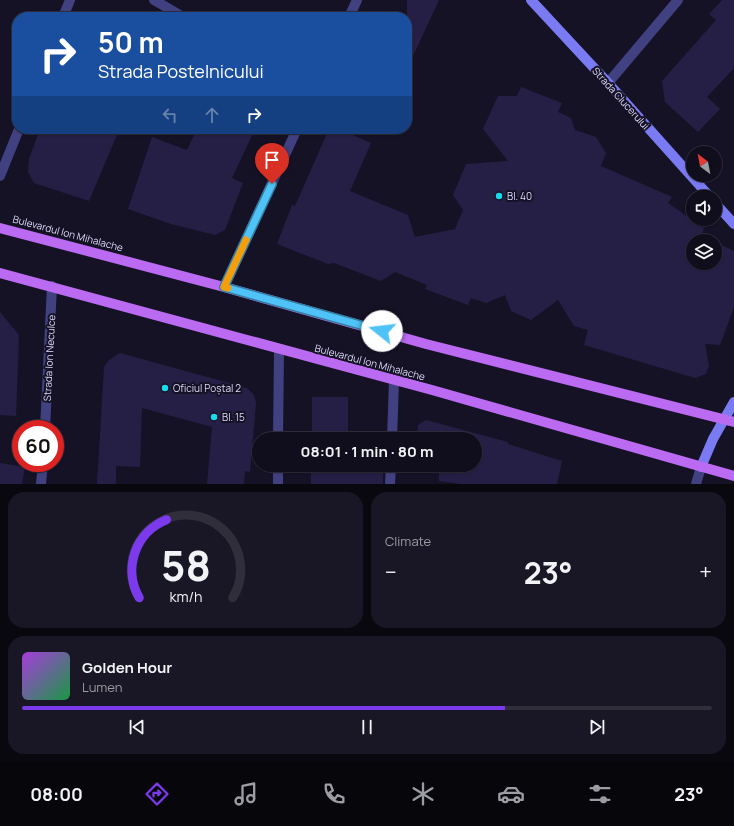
<!DOCTYPE html>
<html lang="en">
<head>
<meta charset="utf-8">
<style>
	body { margin:0; font-family:Manrope,sans-serif; background:#191725; color:#f1f3f6; height:100vh; display:flex; flex-direction:column; font-size:15px; white-space:nowrap }
	* { box-sizing:border-box; margin:0 }
	p { font-size:13px; color:#9c9ca3 }
	.icon { flex:none; width:22px; height:22px; fill:none; stroke:currentColor; stroke-width:2; stroke-linecap:round; stroke-linejoin:round }
	.map { position:relative; height:484px; overflow:hidden }
	.panel { display:flex; flex-direction:column; gap:8px; padding:8px; background:#09080f; flex:1 }
	.panel>* { flex:none }
	.hud { position:absolute; left:12px; top:12px; width:400px; height:122px; border-radius:16px; box-shadow:0 1px 3px #0004,0 0 0 1px #302e3b; background:#1a4fa0; color:#fff; overflow:hidden }
	.needle { width:26px; rotate:328deg }
	.fabs { position:absolute; left:686px; top:146px; display:grid; gap:8px }
	.fabs a { display:grid; place-items:center; width:36px; height:36px; border-radius:50%; background:#100e1c; box-shadow:0 1px 3px #0004,0 0 0 1px #302e3b; font-size:20px }
	.speed { position:absolute; left:12px; top:420px; display:flex; gap:8px; font-size:20px; font-weight:700; text-align:center }
	.speed>* { display:grid; place-content:center; width:52px; height:52px; border-radius:50%; background:#100e1c; box-shadow:0 1px 3px #0004,0 0 0 1px #302e3b; line-height:1 }
	.speed .limit { border:6px solid #d22; background:#fff; color:#111 }
	.pin { position:absolute; display:grid; place-items:center; width:34px; height:34px; color:#fff; margin:-41px -17px; border-radius:50% 50% 50% 0; rotate:-45deg; box-shadow:0 0 4px #0007 }
	.pin .icon { rotate:45deg }
	.me { position:absolute; width:44px; margin:-22px; rotate:286deg; stroke-linejoin:round; filter:drop-shadow(0 0 3px #0008) }
	.turn { display:flex; align-items:center; gap:14px; height:84px; padding:0 20px; font-size:18px }
	.turn .icon { width:52px; height:52px; stroke-width:2.5 }
	.turn b { display:block; font-size:28px; line-height:34px }
	.lanes { display:flex; align-items:center; height:38px; padding:0 20px; background:#0003; justify-content:center; gap:20px; direction:ltr }
	.lanes .off { opacity:.35 }
	.big { font-size:30px; font-weight:700; line-height:1.1 }
	.panel .card { flex:1; display:flex; flex-direction:column; justify-content:center; gap:6px; min-width:0; padding:0 14px; border-radius:16px; background:#191725 }
	.panel .dial { align-items:center; gap:0 }
	.dial svg { height:104px; overflow:visible; fill:none; stroke:#302e3b; stroke-width:7; stroke-linecap:round; text-anchor:middle }
	.dial text { fill:#f1f3f6; stroke:none }
	.song { display:flex; align-items:center; gap:12px }
	.cover { width:48px; height:48px; border-radius:6px; background:linear-gradient(135deg,hsl(280 70% 55%),hsl(140 70% 35%)) }
	.played { height:4px; border-radius:2px; background:linear-gradient(90deg,#7c3aed 70%,#302e3b 70%) }
	.keys { display:flex; justify-content:space-around; direction:ltr }
	.heat { display:flex; justify-content:space-between; align-items:center; font-size:22px; direction:ltr }
	.panel .tiles { flex:1; display:grid; gap:8px; grid-template-columns:1fr 1fr }
	.card:last-child { grid-column:span 2 }
	.trip { position:absolute; left:252px; top:432px; width:230px; height:40px; border-radius:20px; background:#100e1c; box-shadow:0 1px 3px #0004,0 0 0 1px #302e3b; font-weight:700; line-height:40px; text-align:center }
	.menu { display:flex; height:64px; justify-content:space-around; align-items:center; background:#06060b; color:#9c9ca3 }
	.menu .icon { width:28px; height:28px }
	.menu .on { color:#7c3aed }
	.menu b { font-size:18px; color:#f1f3f6 }
	.map>svg:first-child { display:block }
	.building { fill:#261f45 }
	.lines { fill:none; stroke-linecap:round; stroke-linejoin:round }
	.street { stroke:#414181; stroke-width:10 }
	.secondary { stroke:#7a7af3; stroke-width:10 }
	.primary { stroke:#bb6bf2; stroke-width:10 }
	.route-casing { stroke:#337fa1; stroke-width:10 }
	.route { stroke:#4fc3f7; stroke-width:7 }
	.slow { stroke:#f59e0b; stroke-width:7 }
	.poi-dot { fill:#17dceb; stroke:#151226; stroke-width:1.5 }
	.labels { text-anchor:middle; stroke-width:4; stroke-linejoin:round; paint-order:stroke }
	.street-label { font-size:10px; fill:#dddafc; stroke:#151226 }
	.poi-label { font-size:10px; fill:#dddafc; stroke:#151226; text-anchor:start }
</style>
</head>
<body>
<div class="map">
<svg width="734" height="484" viewBox="0 0 734 484">
	<rect width="100%" height="100%" fill="#151226"/>
	<path class="building" d="M 407,0 L 439,0 L 407,69 Z
		M 722,0 L 734,0 L 734,68 L 707,97 L 720,109 L 698,132 L 665,102 L 662,81 L 716,20 L 709,14 Z
		M 521,87 L 562,103 L 558,112 L 571,118 L 575,130 L 596,137 L 606,153 L 601,166 L 672,197 L 668,203 L 704,228 L 701,236 L 712,241 L 693,241 L 693,263 L 715,263 L 715,242 L 734,251 L 734,307 L 720,345 L 705,344 L 709,366 L 706,374 L 695,378 L 584,345 L 588,330 L 574,326 L 558,300 L 531,320 L 511,311 L 505,295 L 486,303 L 471,298 L 468,305 L 425,289 L 427,285 L 395,272 L 381,281 L 334,263 L 328,264 L 277,244 L 292,205 L 295,206 L 329,129 L 339,129 L 371,143 L 350,191 L 408,215 L 415,237 L 455,229 L 463,210 L 453,195 L 466,164 L 508,161 L 483,129 L 498,96 L 517,96 Z
		M 40,129 L 106,129 L 119,130 L 89,201 L 34,183 L 28,172 L 29,159 Z
		M 197,129 L 255,129 L 232,178 L 243,183 L 225,230 L 215,235 L 171,224 L 128,209 L 152,137 L 187,150 Z
		M 0,312 L 19,335 L 16,416 L 0,415 Z
		M 120,353 L 247,388 L 254,395 L 256,403 L 250,472 L 245,471 L 244,484 L 207,484 L 212,427 L 142,408 L 140,467 L 116,466 L 116,484 L 97,484 L 104,367 L 109,360 Z
		M 312,397 L 348,397 L 348,439 L 312,439 Z
		M 426,420 L 508,442 L 508,444 L 562,461 L 557,484 L 460,484 L 439,481 L 439,469 L 416,470 L 416,465 L 475,465 L 475,439 L 417,439 L 418,425 Z
		M 0,463 L 25,467 L 22,484 L 0,484 Z
		M 311,465 L 383,465 L 383,484 L 311,484 Z"/>
	<g class="lines">
		<path class="street" d="M 154,0 L 183,17
			M 63,17 L 70,0
			M 349,17 L 357,0
			M 608,83 L 678,0
			M 0,176 L 19,129
			M 224,287 L 297,129
			M 45,429 L 52,286
			M 278,439 L 279,350
			M 392,439 L 394,380
			M 41,484 L 43,463
			M 278,484 L 278,465
			M 390,484 L 391,465
			M 696,484 L 701,467"/>
		<path class="secondary" d="M 531,0 L 608,83 L 710,197
			M 715,203 L 734,224
			M 701,467 L 713,439 L 734,402"/>
		<path class="primary" d="M 0,228 L 224,287 L 426,344 L 734,422
			M 0,273 L 432,390 L 734,476"/>
	</g>
	<g class="lines">
		<defs>
			<path id="route" d="M 272,184 L 224,287 L 382,331"/>
		</defs>
		<use href="#route" class="route-casing"/>
		<use href="#route" class="route"/>
		<path class="slow" d="M 228,288 L 224,287 L 246,240"/>
	</g>
	<g class="poi-dot">
		<circle cx="499" cy="196" r="4"/>
		<circle cx="165" cy="388" r="4"/>
		<circle cx="214" cy="417" r="4"/>
	</g>
	<g class="labels">
		<g class="street-label">
			<text transform="translate(621 98) rotate(48)" y="4">Strada Clucerului</text>
			<text transform="translate(68 233) rotate(15)" y="4">Bulevardul Ion Mihalache</text>
			<text transform="translate(49 358) rotate(-87)" y="4">Strada Ion Neculce</text>
			<text transform="translate(370 362) rotate(15)" y="4">Bulevardul Ion Mihalache</text>
		</g>
		<g class="poi-label">
			<text x="507" y="200">Bl. 40</text>
			<text x="173" y="392">Oficiul Poștal 2</text>
			<text x="222" y="421">Bl. 15</text>
		</g>
	</g>
</svg>
<div class="fabs">
<a><svg class="needle" viewBox="-14 -14 28 28"><path d="M0-13l5 13h-10z" fill="#e53935"/><path d="M0 13l5-13h-10z" fill="#9c9ca3"/></svg></a>
<a><svg class="icon" aria-label="sound" viewBox="0 0 24 24"><path d="M4 9h4l5-4v14l-5-4H4zM17 9q2 3 0 6"/></svg></a>
<a><svg class="icon" aria-label="layers" viewBox="0 0 24 24"><path d="M12 4l9 5-9 5-9-5zM3 14l9 5 9-5"/></svg></a>
</div>
<div class="speed"><div class="limit">60</div></div>
<div class="pin" style="left:272px;top:184px;background:#d93025"><svg class="icon" aria-label="arrive" viewBox="0 0 24 24"><path d="M6 21V4h12l-3 4 3 4H6"/></svg></div>
<svg class="me" style="left:382px;top:331px" viewBox="-20 -20 40 40"><circle r="19" fill="#fff"/><path d="M0-13L10 11 0 6-10 11z" fill="#4fc3f7"/></svg>
<div class="trip">08:01 · 1 min · 80 m</div>
<div class="hud">
<div class="turn"><svg class="icon" aria-label="right" viewBox="0 0 24 24"><path d="M7 20v-9h11M14 6l5 5-5 5"/></svg><div><b>50 m</b>Strada Postelnicului</div></div>
<div class="lanes"><svg class="icon off" aria-label="left" viewBox="0 0 24 24"><path d="M17 20v-9H6M10 6l-5 5 5 5"/></svg><svg class="icon off" aria-label="ahead" viewBox="0 0 24 24"><path d="M12 20V5M6 11l6-6 6 6"/></svg><svg class="icon" aria-label="right" viewBox="0 0 24 24"><path d="M7 20v-9h11M14 6l5 5-5 5"/></svg></div>
</div>
</div>
<section class="panel">
<div class="tiles">
<div class="card dial"><svg viewBox="0 0 100 80">
<path d="M14 69A42 42 0 1 1 86 69"/>
<path d="M14 69A42 42 0 0 1 35 9" stroke="#7c3aed"/>
<text x="50" y="56" font-size="32" font-weight="700">58</text>
<text x="50" y="72" font-size="11">km/h</text>
</svg></div>
<div class="card"><p>Climate</p>
<div class="heat"><a>−</a><b class="big">23°</b><a>+</a></div>
</div>
<div class="card">
<div class="song"><i class="cover"></i><div><b>Golden Hour</b><p>Lumen</p></div></div>
<div class="played"></div>
<div class="keys"><svg class="icon" aria-label="previous" viewBox="0 0 24 24"><path d="M18 5L8 12l10 7zM5 5v14"/></svg><svg class="icon" aria-label="pause" viewBox="0 0 24 24"><path d="M8 5v14M16 5v14"/></svg><svg class="icon" aria-label="next" viewBox="0 0 24 24"><path d="M6 5l10 7-10 7zM19 5v14"/></svg></div>
</div>
</div>
</section>
<nav class="menu">
<b>08:00</b>
<svg class="icon on" aria-label="directions" viewBox="0 0 24 24"><path d="M12 3l9 9-9 9-9-9zM9 14v-3h6M13 9l2 2-2 2"/></svg>
<svg class="icon" aria-label="music" viewBox="0 0 24 24"><path d="M9 18V5l10-2v13"/><circle cx="6" cy="18" r="3"/><circle cx="16" cy="16" r="3"/></svg>
<svg class="icon" aria-label="phone" viewBox="0 0 24 24"><path d="M5 4h4l2 5-3 2q2 4 5 5l2-3 5 2v4C11 20 4 13 5 4z"/></svg>
<svg class="icon" aria-label="climate" viewBox="0 0 24 24"><path d="M12 3v18M4 7l16 10M4 17L20 7"/></svg>
<svg class="icon" aria-label="car" viewBox="0 0 24 24"><path d="M5 17H2v-5l4-1 3-4h7l3 4 3 1v5h-3M9 17h6M6 11h13"/><circle cx="7" cy="17" r="2"/><circle cx="17" cy="17" r="2"/></svg>
<svg class="icon" aria-label="filters" viewBox="0 0 24 24"><path d="M4 7h16M4 17h16"/><circle cx="9" cy="7" r="2"/><circle cx="15" cy="17" r="2"/></svg>
<b>23°</b>
</nav>
</body>
</html>
